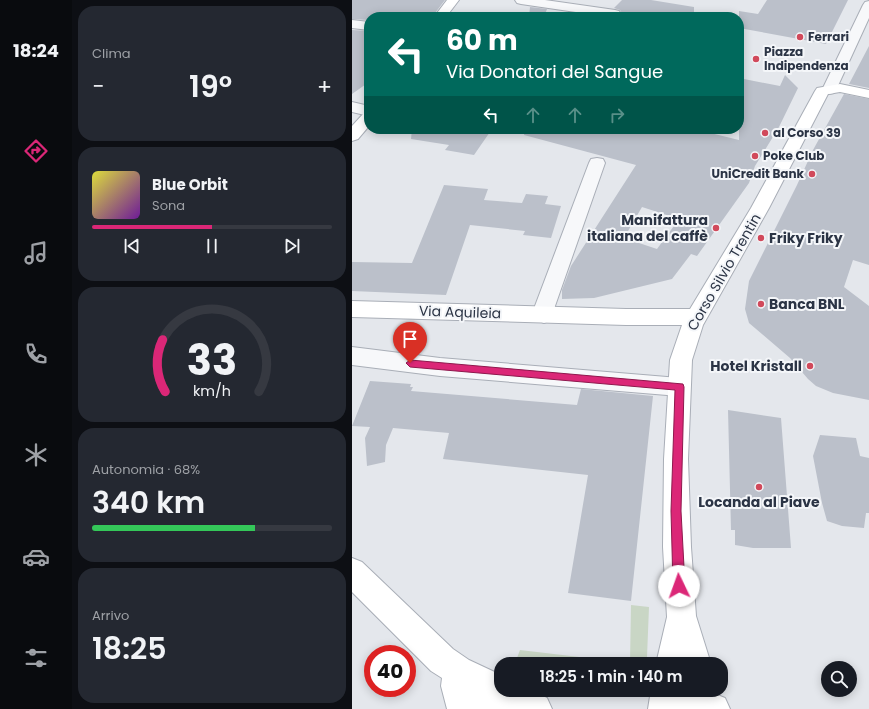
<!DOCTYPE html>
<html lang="it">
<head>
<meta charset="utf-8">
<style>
	body { margin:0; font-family:Poppins,sans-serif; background:#242831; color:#f1f3f6; height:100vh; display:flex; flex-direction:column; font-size:15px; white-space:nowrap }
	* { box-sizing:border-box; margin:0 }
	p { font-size:13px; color:#9ea1a6 }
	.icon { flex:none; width:22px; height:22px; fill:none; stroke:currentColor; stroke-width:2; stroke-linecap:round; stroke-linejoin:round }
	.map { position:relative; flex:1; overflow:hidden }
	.sheet { display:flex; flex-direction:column; gap:6px; padding:6px; background:#0d0f14; width:280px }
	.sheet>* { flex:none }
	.top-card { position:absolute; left:12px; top:12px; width:380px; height:122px; border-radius:16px; box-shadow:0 2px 10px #0003; background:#00695c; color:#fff; overflow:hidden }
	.controls { position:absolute; left:469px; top:661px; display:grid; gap:8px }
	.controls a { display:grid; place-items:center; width:36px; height:36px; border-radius:50%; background:#171b24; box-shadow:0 2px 10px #0003; font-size:20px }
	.speed { position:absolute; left:12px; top:645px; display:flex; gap:8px; font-size:20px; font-weight:700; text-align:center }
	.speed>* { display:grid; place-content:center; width:52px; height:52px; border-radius:50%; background:#171b24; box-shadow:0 2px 10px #0003; line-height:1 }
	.speed .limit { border:6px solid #d22; background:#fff; color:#111 }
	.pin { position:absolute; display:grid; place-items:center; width:34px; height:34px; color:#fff; margin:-41px -17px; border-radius:50% 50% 50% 0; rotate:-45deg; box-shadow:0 0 4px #0007 }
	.pin .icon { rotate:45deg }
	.me { position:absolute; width:44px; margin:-22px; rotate:357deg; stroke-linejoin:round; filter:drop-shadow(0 0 3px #0008) }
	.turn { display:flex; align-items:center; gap:14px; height:84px; padding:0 16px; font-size:18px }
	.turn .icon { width:52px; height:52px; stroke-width:2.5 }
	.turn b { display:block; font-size:28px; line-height:34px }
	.lanes { display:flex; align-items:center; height:38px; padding:0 16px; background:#0003; justify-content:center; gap:20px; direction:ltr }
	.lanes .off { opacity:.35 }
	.big { font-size:30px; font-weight:600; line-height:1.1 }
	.sheet .tile { flex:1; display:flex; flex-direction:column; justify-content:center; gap:6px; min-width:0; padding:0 14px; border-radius:16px; background:#242831 }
	.sheet .dial { align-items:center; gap:0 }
	.dial svg { height:104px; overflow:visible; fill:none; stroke:#363941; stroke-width:7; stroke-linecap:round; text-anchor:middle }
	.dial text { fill:#f1f3f6; stroke:none }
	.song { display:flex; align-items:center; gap:12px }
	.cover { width:48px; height:48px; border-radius:6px; background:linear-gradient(135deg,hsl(60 70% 55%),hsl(280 70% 35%)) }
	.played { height:4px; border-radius:2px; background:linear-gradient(90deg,#db2777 50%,#363941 50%) }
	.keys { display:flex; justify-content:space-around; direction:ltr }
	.heat { display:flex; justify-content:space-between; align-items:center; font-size:22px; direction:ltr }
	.charge { height:6px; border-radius:3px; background:linear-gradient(90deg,#34c759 68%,#363941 0) }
	.trip { position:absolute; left:142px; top:657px; width:234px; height:40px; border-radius:16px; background:#171b24; box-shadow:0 2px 10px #0003; font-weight:600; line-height:40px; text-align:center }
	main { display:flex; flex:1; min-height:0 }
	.menu { display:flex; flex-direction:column; width:72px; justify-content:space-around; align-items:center; background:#090b0e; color:#9ea1a6 }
	.menu .icon { width:28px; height:28px }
	.menu .active { color:#db2777 }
	.menu b { font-size:18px; color:#f1f3f6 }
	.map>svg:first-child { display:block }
	.green { fill:#c9d6c5 }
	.building { fill:#bbc0ca; fill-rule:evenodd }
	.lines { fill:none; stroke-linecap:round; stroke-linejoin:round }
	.street-casing { stroke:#a9aeb7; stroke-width:2 }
	.secondary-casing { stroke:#a9aeb7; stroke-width:2 }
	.street { fill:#f7f8fa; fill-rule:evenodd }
	.secondary { fill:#fff; fill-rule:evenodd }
	.route { fill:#db2777; stroke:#8e194d }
	.poi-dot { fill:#d1495b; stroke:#f4f6f9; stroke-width:1.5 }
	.labels { text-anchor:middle; stroke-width:4; stroke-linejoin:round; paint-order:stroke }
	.far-poi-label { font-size:12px; font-weight:bold; fill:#2b3445; stroke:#f4f6f9; text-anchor:start }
	.poi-label { font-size:14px; font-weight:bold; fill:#2b3445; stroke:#f4f6f9; text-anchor:end }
	.street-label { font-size:14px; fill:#2b3445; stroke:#f4f6f9 }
</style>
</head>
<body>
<main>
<nav class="menu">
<b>18:24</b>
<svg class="icon active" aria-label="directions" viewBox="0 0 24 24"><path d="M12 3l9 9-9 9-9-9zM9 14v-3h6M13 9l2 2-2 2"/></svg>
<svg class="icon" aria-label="music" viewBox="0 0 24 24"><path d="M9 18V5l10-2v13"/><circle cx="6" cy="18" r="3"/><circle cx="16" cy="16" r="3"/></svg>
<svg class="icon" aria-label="phone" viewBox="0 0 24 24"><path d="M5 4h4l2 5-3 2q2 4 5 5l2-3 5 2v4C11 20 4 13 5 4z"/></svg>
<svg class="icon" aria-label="climate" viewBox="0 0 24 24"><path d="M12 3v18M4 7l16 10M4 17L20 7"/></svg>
<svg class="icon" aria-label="car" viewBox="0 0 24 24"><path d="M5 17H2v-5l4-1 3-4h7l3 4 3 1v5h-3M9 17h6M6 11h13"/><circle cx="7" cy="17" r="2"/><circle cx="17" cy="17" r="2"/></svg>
<svg class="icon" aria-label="filters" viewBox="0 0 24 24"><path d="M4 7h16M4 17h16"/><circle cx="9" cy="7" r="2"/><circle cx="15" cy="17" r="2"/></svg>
</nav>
<section class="sheet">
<div class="tile"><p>Clima</p>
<div class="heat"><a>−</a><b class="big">19°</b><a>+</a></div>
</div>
<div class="tile">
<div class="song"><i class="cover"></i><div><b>Blue Orbit</b><p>Sona</p></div></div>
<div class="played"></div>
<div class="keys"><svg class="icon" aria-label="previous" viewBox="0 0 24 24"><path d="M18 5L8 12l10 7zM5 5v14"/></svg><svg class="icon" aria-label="pause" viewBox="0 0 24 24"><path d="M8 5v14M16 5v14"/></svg><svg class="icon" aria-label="next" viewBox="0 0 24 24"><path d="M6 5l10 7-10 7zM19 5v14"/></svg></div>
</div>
<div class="tile dial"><svg viewBox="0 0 100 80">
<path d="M14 69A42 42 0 1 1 86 69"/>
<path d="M14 69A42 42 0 0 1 12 29" stroke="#db2777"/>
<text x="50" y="56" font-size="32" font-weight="700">33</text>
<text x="50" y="72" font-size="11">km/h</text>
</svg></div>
<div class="tile"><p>Autonomia · 68%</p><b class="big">340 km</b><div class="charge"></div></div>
<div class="tile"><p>Arrivo</p><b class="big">18:25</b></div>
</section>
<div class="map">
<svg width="517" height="709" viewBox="0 0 517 709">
	<rect width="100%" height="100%" fill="#e4e7ec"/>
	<path class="green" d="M 279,605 L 297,607 L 295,657 L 292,664 L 175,664 L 165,658 L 168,650 L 278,663 Z"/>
	<path class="building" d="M 0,0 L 93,0 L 83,13 L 78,17 L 57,17 L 45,15 L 42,17 L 17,17 L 17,20 L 0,19 Z
		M 270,0 L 299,0 L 342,7 L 342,17 L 269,17 L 270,13 L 268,10 L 262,8 Z
		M 415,0 L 496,0 L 474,44 L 387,28 L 387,11 L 406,14 Z
		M 178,7 L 195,9 L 192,17 L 177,17 Z
		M 0,30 L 17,31 L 17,82 L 0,94 Z
		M 517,46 L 517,88 L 497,84 Z
		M 433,75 L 446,88 L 427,127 L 403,166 L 397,183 L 345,256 L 339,254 L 320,279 L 242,298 L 210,299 L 210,290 L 219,266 L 284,165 L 172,135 L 173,129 L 342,129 L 387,140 L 387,78 L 428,86 ZM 290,207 L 327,219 L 305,249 L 272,238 Z
		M 492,94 L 517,99 L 517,265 L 501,260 L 492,287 L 517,306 L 517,400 L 481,393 L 464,386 L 456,379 L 438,358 L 397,323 L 393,309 L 397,281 L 445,185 L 461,150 Z
		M 60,129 L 140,129 L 122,155 L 93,150 L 97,145 L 59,139 Z
		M 92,185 L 136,189 L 132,200 L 170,203 L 174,194 L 196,196 L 193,204 L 209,206 L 199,238 L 171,235 L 173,231 L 118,225 L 94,295 L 0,291 L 0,262 L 60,263 Z
		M 18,381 L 59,384 L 58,387 L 61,387 L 59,391 L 225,405 L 229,389 L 301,396 L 279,601 L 216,593 L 236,475 L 91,459 L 97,433 L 41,428 L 34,445 L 33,462 L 15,466 L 13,438 L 18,427 L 0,426 Z
		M 376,410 L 429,418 L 439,548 L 401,548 L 383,545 L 383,530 L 379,530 Z
		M 468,435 L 504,438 L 508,456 L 517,458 L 517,513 L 514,513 L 512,528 L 490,526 L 475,521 L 470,503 L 461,456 Z"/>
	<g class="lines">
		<defs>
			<path id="street" d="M 163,0 L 193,0 L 263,10 L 267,11 L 269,14 L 267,17 L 258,17 L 169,4 L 165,3 Z
				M 517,1 L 517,18 L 484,90 L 482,93 L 477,94 L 472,93 L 470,90 L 511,5 L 513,2 Z
				M 0,20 L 17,22 L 17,30 L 0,28 Z
				M 0,102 L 17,106 L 17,116 L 0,112 Z
				M 245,158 L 251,159 L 253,163 L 203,306 L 202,315 L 199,320 L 192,323 L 185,320 L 182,315 L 183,306 L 237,163 L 239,159 Z
				M 0,347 L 88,358 L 327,378 L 335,380 L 338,387 L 335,394 L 327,396 L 88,376 L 0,365 Z"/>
			<path id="secondary" d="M 95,0 L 107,0 L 94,17 L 82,17 Z
				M 488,84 L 517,90 L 517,98 L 488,92 L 476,94 L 417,208 L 351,325 L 340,360 L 336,459 L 339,547 L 344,616 L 359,664 L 304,664 L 315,617 L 311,547 L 312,459 L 318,360 L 330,325 L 274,325 L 0,317 L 0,301 L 274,309 L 338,309 L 399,208 L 463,91 L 465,88 Z
				M 17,111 L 17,126 L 6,139 L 0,141 L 0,126 L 12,113 Z
				M 0,558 L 10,562 L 101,649 L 117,660 L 149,675 L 149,690 L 179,690 L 195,698 L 200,709 L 95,709 L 89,686 L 90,678 L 79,671 L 0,592 Z
				M 299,690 L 353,690 L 373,698 L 378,709 L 296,709 Z"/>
		</defs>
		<use href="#street" class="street-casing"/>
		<use href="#secondary" class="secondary-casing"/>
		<use href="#street" class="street"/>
		<use href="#secondary" class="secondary"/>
	</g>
	<path class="route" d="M 58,360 L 331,384 L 332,387 L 329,511 L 333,586 L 331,590 L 327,592 L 323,590 L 321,586 L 319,511 L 323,390 L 58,367 L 54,363 Z"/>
	<g class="poi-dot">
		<circle cx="448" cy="37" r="4"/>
		<circle cx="404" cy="59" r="4"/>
		<circle cx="413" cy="133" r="4"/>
		<circle cx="403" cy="156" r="4"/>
		<circle cx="460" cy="174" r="4"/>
		<circle cx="364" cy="228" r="4"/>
		<circle cx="409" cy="238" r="4"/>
		<circle cx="409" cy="304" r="4"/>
		<circle cx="458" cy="366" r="4"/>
		<circle cx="407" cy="487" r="4"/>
	</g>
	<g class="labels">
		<g class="far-poi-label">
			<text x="456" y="41">Ferrari</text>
			<text x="412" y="56">Piazza<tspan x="412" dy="14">Indipendenza</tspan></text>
			<text x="421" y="137">al Corso 39</text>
			<text x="411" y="160">Poke Club</text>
			<text x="452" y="178" text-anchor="end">UniCredit Bank</text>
		</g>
		<g class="poi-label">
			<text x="356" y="225">Manifattura<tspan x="356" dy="16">italiana del caffè</tspan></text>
			<text x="417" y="243" text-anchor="start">Friky Friky</text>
			<text x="417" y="309" text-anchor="start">Banca BNL</text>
			<text x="450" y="371">Hotel Kristall</text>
			<text x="407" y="507" text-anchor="middle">Locanda al Piave</text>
		</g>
		<g class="street-label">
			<text transform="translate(372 272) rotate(-60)" y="5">Corso Silvio Trentin</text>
			<text transform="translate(108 312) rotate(2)" y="5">Via Aquileia</text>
		</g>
	</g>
</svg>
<div class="controls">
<a><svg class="icon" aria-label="search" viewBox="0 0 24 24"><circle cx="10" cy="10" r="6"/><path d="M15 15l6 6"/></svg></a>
</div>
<div class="speed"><div class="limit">40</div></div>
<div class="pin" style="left:58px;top:363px;background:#d93025"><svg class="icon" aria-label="arrive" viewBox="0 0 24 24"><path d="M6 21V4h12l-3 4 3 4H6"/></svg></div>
<svg class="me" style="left:327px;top:586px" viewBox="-20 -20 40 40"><circle r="19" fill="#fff"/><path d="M0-13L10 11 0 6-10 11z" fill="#db2777"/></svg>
<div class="trip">18:25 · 1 min · 140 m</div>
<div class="top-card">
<div class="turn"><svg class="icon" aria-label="left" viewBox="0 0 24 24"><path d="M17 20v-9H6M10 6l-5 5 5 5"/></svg><div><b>60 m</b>Via Donatori del Sangue</div></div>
<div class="lanes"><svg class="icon" aria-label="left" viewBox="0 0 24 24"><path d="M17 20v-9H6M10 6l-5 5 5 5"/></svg><svg class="icon off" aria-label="ahead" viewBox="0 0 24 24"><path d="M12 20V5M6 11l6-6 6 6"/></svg><svg class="icon off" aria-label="ahead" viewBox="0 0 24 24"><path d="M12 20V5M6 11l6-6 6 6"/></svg><svg class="icon off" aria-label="right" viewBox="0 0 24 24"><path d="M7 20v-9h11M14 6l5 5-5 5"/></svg></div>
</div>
</div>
</main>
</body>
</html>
